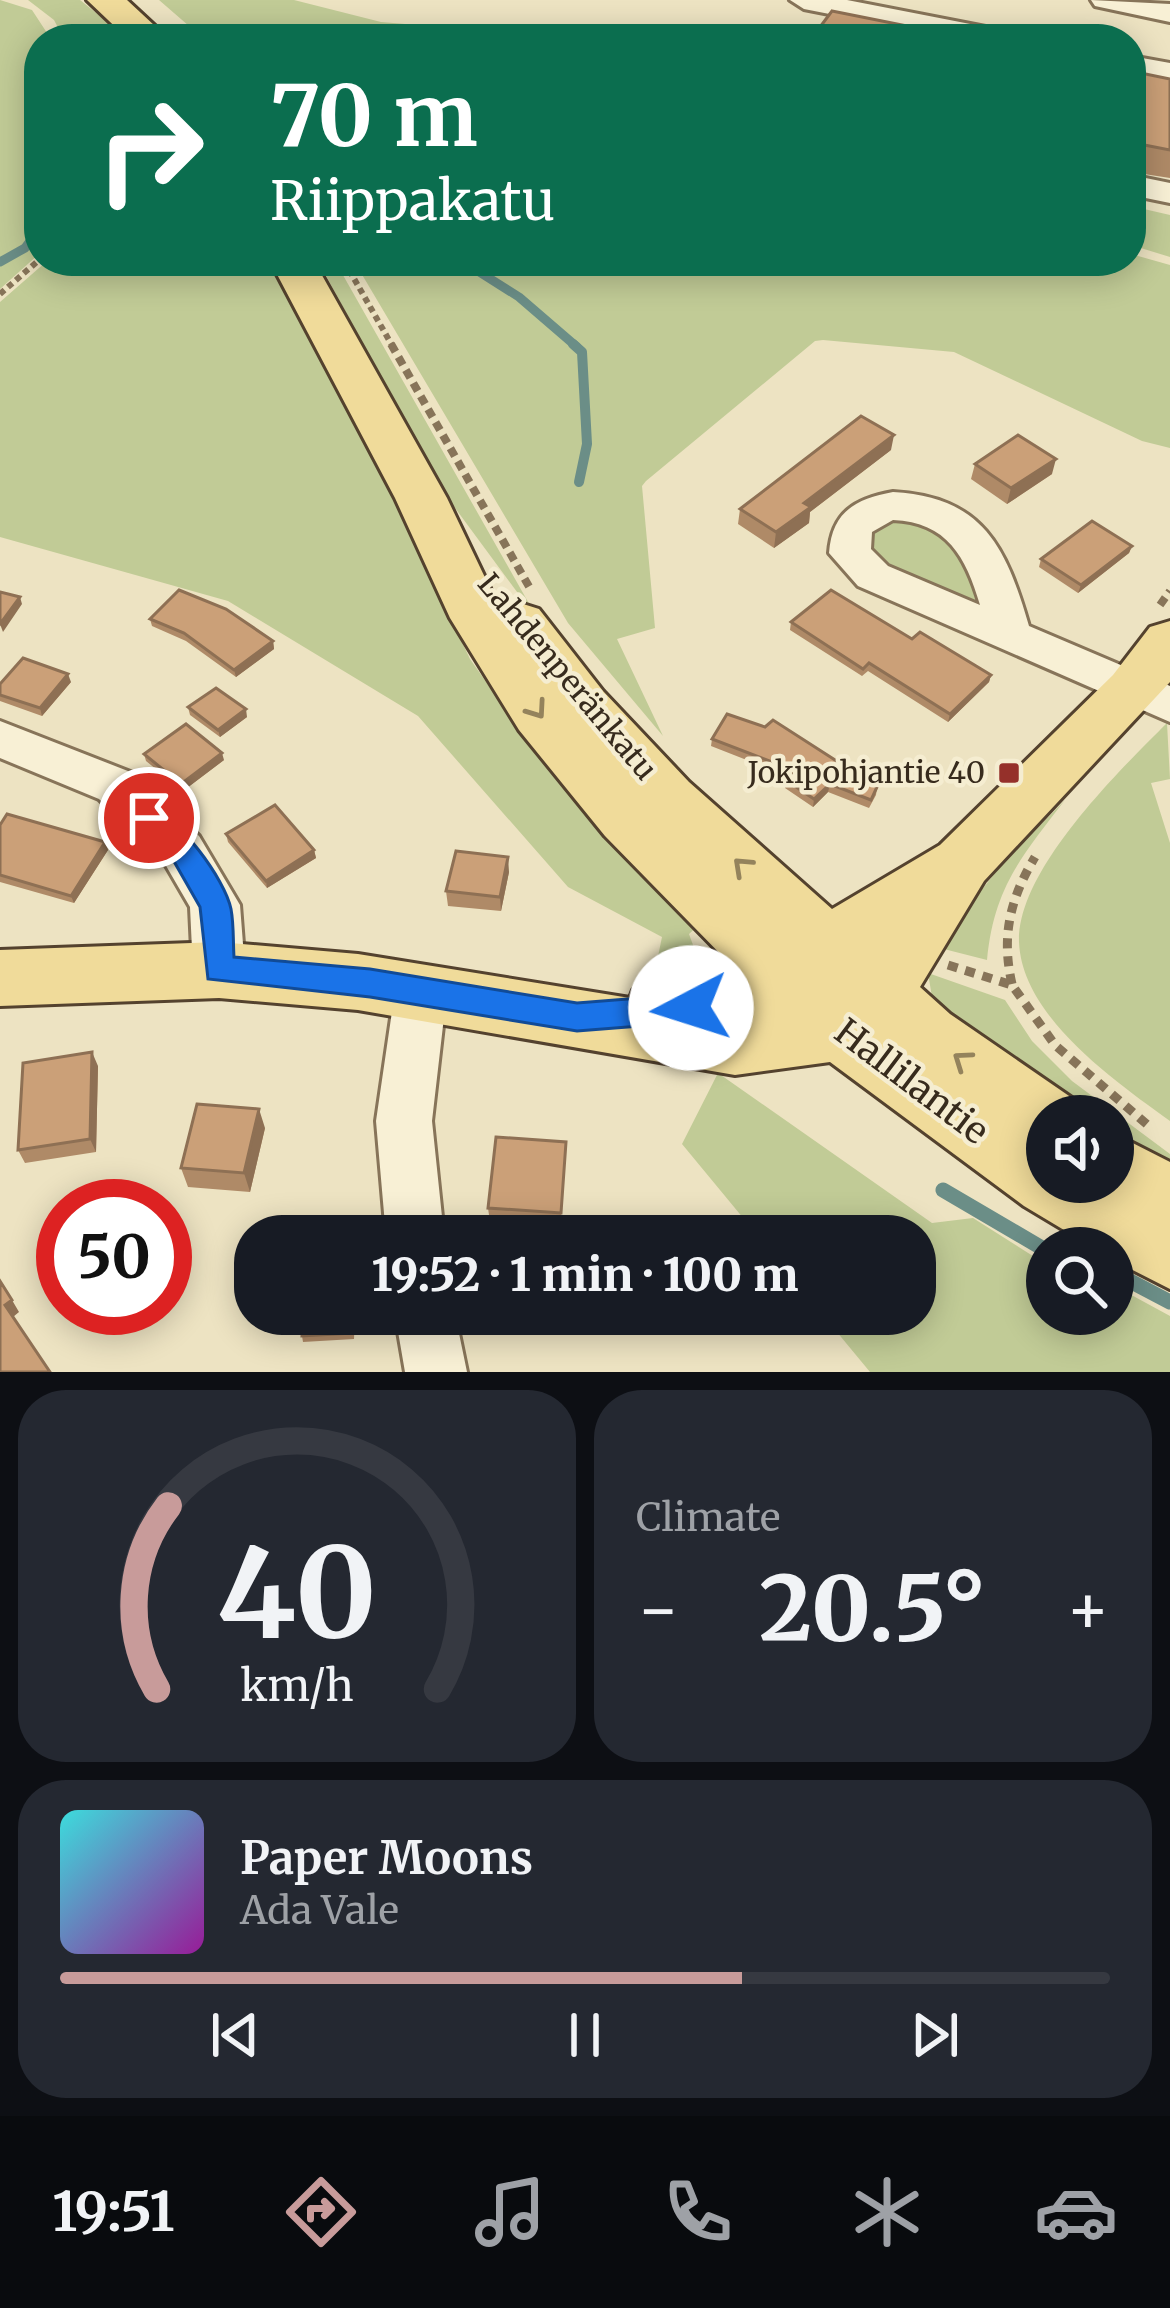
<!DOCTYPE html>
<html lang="en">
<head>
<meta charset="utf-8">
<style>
	body { margin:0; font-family:Merriweather,serif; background:#242831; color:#f1f3f6; height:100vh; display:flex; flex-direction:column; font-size:45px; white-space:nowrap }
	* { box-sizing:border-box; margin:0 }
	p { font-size:39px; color:#9ea1a6 }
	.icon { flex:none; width:66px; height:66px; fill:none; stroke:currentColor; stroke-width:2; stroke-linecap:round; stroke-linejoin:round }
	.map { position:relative; height:1372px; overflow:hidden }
	.drawer { display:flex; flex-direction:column; gap:18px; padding:18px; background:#0d0f14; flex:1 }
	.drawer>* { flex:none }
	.guide { position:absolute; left:24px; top:24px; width:1122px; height:252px; border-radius:48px; box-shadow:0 6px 30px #0003; background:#0b6e4f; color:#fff; overflow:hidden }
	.buttons { position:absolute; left:1026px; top:1095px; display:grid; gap:24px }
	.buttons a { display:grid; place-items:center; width:108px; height:108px; border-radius:50%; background:#171b24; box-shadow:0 6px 30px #0003; font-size:60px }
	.speed { position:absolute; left:36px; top:1179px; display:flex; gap:24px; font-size:60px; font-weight:700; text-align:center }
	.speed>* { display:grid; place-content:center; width:156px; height:156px; border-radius:50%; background:#171b24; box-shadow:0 6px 30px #0003; line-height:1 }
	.speed .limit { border:18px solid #d22; background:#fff; color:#111 }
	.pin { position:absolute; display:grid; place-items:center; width:102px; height:102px; color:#fff; margin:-51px; border:6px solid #fff; border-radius:50%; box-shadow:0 3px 12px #0007 }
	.me { position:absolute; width:132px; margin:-66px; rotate:265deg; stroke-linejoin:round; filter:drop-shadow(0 0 9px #0008) }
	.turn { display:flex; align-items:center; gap:42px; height:252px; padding:0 48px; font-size:54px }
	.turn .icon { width:156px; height:156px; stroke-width:2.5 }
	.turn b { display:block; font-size:84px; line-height:102px }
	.big { font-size:90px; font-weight:800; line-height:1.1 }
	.drawer .widget { flex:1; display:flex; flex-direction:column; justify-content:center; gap:18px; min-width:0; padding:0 42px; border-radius:48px; background:#242831 }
	.drawer .dial { align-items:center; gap:0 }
	.dial svg { height:312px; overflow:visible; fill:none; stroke:#363941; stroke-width:7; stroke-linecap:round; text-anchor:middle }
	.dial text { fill:#f1f3f6; stroke:none }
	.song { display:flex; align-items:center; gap:36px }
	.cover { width:144px; height:144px; border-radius:18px; background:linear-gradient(135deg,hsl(180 70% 55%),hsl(300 70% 35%)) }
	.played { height:12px; border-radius:6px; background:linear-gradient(90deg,#c89b9a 65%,#363941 65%) }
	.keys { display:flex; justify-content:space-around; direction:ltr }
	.heat { display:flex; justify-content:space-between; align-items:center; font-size:66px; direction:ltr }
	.drawer .tiles { flex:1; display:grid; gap:18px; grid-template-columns:1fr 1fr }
	.widget:last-child { grid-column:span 2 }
	.trip { position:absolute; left:234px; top:1215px; width:702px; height:120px; border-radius:48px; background:#171b24; box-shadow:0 6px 30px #0003; font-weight:800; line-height:120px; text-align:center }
	.tabs { display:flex; height:192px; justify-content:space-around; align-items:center; background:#090b0e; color:#9ea1a6 }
	.tabs .icon { width:84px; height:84px }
	.tabs .on { color:#c89b9a }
	.tabs b { font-size:54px; color:#f1f3f6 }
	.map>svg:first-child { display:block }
	.green { fill:#c1cb96 }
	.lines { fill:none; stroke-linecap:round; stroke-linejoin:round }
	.stream-far2 { stroke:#6b8e87; stroke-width:9 }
	.stream-far1 { stroke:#6b8e87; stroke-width:10 }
	.stream { stroke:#6b8e87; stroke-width:15 }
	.minor-casing { stroke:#877459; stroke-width:6 }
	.major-casing { stroke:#54422e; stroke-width:6 }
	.path-far2 { stroke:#877459; stroke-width:6; stroke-dasharray:6 4.5; stroke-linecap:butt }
	.path-far1 { stroke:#877459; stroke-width:8; stroke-dasharray:9 6; stroke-linecap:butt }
	.path { stroke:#877459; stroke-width:9; stroke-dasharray:10 8; stroke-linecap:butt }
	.minor { fill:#f8f0d5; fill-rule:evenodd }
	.major { fill:#f0db9a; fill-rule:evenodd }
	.wall { fill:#af8a67 }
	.shaded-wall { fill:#8e7054 }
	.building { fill:#cba078; stroke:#8e7054; stroke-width:3 }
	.oneway { stroke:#94835c }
	.route { fill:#1a73e8; stroke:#114b97; stroke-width:3 }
	.poi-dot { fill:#95302a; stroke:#f5edd1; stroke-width:4.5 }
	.labels { text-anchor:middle; stroke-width:9; stroke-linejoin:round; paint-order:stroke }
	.street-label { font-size:30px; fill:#372b1d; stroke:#f5edd1 }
	.poi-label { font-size:30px; fill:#372b1d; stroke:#f5edd1; text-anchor:end }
	.near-street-label { font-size:36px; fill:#372b1d; stroke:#f5edd1 }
</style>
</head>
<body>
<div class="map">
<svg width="1170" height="1372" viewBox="0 0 1170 1372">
	<rect width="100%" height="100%" fill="#ede3c2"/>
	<path class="green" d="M 0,0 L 32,10 L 51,39 L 39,39 L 39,254 L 0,289 Z
		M 28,0 L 80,0 L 129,39 L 64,39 L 54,20 Z
		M 159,0 L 294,0 L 381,22 L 453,28 L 493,39 L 204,39 Z
		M 1131,206 L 1170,215 L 1170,257 L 1131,245 Z
		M 1131,254 L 1170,265 L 1170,448 L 1142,441 L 954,352 L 823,340 L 815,341 L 646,481 L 642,486 L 655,628 L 617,639 L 663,736 L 568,623 L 354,261 L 1131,261 Z
		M 47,261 L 270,261 L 382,473 L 470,659 L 536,753 L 584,809 L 701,923 L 689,934 L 697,956 L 691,966 L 655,971 L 662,937 L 568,887 L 418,716 L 228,601 L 0,537 L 0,302 Z
		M 318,261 L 335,261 L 540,623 L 444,493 Z
		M 895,519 C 947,526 973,564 989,612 L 876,567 L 866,533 Z
		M 1167,723 L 1170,779 L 1151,783 L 1170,843 L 1170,1121 C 1115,1081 1022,1017 1019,942 C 1017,870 1119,771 1167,723 Z
		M 1065,800 C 1022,856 994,887 987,960 L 936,947 L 1003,863 Z
		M 928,973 L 1005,1000 L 1032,1041 L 1072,1081 L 1170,1154 L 1170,1170 L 1113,1133 L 1113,1116 L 1088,1116 L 965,1035 L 932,997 Z
		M 718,1073 L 932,1223 L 973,1218 L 1047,1265 L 1047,1314 L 1113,1314 L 1113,1285 L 1170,1316 L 1170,1372 L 870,1372 L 822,1314 L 915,1314 L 915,1236 L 758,1236 L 682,1144 Z"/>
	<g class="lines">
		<path class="stream-far2" d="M 462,261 L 519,297 L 577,347
			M 0,262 L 25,248 L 39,229"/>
		<path class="stream-far1" d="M 573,344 L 582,352 L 587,444 L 579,482"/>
		<path class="stream" d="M 943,1190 L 1047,1251
			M 1113,1272 L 1170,1302"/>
		<defs>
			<path id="minor" d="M 790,0 L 847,0 L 1001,30 L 1016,39 L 957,39 L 804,9 Z
				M 1091,0 L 1170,4 L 1170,22 L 1095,6 Z
				M 1131,56 L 1170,63 L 1170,81 L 1131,74 Z
				M 1131,175 L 1170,183 L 1170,203 L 1131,195 Z
				M 893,492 C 983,497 1006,547 1029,626 L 1170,686 L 1170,722 L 858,586 L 829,553 C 832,512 855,499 893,492 ZM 893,520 C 947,522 966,557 980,605 L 888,566 L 871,549 L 872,532 Z
				M 0,721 L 133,773 L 199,836 L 240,905 L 245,970 L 237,986 L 219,992 L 201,986 L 193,970 L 190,907 L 165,864 L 99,799 L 0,758 Z
				M 421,968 L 440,975 L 447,991 L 432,1121 L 444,1236 L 386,1236 L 376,1121 L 395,991 L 402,975 Z
				M 395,1314 L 455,1314 L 467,1372 L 405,1372 Z"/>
			<path id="major" d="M 87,0 L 127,0 L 169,39 L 128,39 Z
				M 270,261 L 314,261 L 447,498 L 500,609 L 520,603 L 539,609 L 603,691 L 689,782 L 832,909 L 940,845 L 1113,675 L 1150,627 L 1170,621 L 1170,682 L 984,881 L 920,987 L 950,1014 L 1072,1098 L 1080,1116 L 1047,1116 L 1047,1182 L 1113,1182 L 1113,1133 L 1170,1162 L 1170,1289 L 1113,1260 L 1113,1248 L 1094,1248 L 1024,1206 L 830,1062 L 735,1075 L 358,1010 L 219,998 L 0,1006 L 0,950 L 219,942 L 358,954 L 630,998 L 633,990 C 666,979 704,985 734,968 L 605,836 L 519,730 L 450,618 L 395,498 Z"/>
		</defs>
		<use href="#minor" class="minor-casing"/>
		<use href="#major" class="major-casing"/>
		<path class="path-far2" d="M 344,261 L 393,347
			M 0,294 L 39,260"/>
		<path class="path-far1" d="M 391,344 L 531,590
			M 1160,605 L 1170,591"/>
		<path class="path" d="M 948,965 L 1012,985 L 1055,1045 L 1150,1127
			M 1012,984 C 1001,936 1010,899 1035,857"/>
		<use href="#minor" class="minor"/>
		<use href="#major" class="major"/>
	</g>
	<path class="wall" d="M 1131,71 L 1170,79 L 1170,178 L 1131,172 Z
		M 891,450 L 810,512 L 809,523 L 774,548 L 738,524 L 740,509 Z
		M 975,464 L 1052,474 L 1007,504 L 971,479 Z
		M 1132,546 L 1129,553 L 1078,593 L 1039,567 L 1041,559 Z
		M 150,619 L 273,641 L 274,649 L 236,677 L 186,641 L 152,626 Z
		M 791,622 L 912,639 L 991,675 L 989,682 L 948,722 L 868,671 L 862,676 L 790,630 Z
		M 71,682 L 42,716 L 0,701 L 0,684 Z
		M 188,707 L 247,717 L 220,737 L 190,715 Z
		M 712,739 L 877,787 L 876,795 L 869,808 L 828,792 L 813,807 L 785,788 L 786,780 L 790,777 L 711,746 Z
		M 144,754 L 224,760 L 183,791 L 146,761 Z
		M 0,825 L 105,842 L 108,850 L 74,903 L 0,882 Z
		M 226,834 L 314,850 L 316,858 L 267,888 L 228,842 Z
		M 509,872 L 501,911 L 448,906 L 446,891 Z
		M 98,1066 L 96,1152 L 25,1163 L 18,1150 Z
		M 265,1128 L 250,1192 L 188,1187 L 181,1168 Z
		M 566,1142 L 561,1219 L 489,1215 L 488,1208 Z
		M 355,1314 L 354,1339 L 303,1342 L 302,1336 Z"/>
	<path class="shaded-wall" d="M 1139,144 L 1131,172 L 1134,151 Z
		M 894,435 L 891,450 L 810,512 L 809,523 L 774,548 L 776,532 L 804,503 Z
		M 1056,459 L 1052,474 L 1007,504 L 1011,488 Z
		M 1132,546 L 1129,553 L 1078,593 L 1081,585 Z
		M 20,597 L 22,604 L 3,632 L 0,624 Z
		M 273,641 L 274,649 L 236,677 L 234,670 Z
		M 68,674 L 71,682 L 42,716 L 40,708 Z
		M 991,675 L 989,682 L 948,722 L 950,714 Z
		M 246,709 L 247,717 L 220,737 L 218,730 Z
		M 222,753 L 224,760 L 183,791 L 181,784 Z
		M 830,784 L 828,792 L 813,807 L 814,799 Z
		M 105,842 L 108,850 L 74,903 L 71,896 Z
		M 314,850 L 316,858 L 267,888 L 266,881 Z
		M 508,857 L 509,872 L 501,911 L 500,897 Z
		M 92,1052 L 98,1066 L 96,1152 L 90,1139 Z
		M 259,1109 L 265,1128 L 250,1192 L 244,1173 Z
		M 12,1300 L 19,1312 L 13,1317 L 5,1305 Z"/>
	<path class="building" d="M 832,11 L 972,39 L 811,39 Z
		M 1131,71 L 1170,79 L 1170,150 L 1139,144 L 1134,151 L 1131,151 Z
		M 861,416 L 894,435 L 804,503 L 811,507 L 776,532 L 740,509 Z
		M 1018,435 L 1056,459 L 1011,488 L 975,464 Z
		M 1092,521 L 1132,546 L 1081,585 L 1041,559 Z
		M 179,590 L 226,609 L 273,641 L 234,670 L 184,633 L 150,619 Z
		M 831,590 L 912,639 L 920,632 L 991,675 L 950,714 L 869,663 L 863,669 L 791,622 Z
		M 0,592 L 20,597 L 0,624 Z
		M 23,658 L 68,674 L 40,708 L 0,695 L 0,684 Z
		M 216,688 L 246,709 L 218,730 L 188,707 Z
		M 727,714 L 765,727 L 773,720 L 877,787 L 871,800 L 830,784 L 814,799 L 786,780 L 796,771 L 712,739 Z
		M 186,724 L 222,753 L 181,784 L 144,754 Z
		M 275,805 L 314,850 L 266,881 L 226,834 Z
		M 7,814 L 105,842 L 71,896 L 0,875 L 0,825 Z
		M 456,851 L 508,857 L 500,897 L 446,891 Z
		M 92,1052 L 90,1139 L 18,1150 L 23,1063 Z
		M 197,1104 L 259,1109 L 244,1173 L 181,1168 Z
		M 496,1137 L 566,1142 L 561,1213 L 488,1208 Z
		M 0,1281 L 12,1300 L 5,1305 L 50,1372 L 0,1372 Z
		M 303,1314 L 353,1314 L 352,1333 L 302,1336 Z"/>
	<defs><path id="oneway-chevron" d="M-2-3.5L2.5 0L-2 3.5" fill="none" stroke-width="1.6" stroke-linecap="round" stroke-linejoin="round" transform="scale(3)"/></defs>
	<g class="oneway">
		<use href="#oneway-chevron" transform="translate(537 710) rotate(55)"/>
		<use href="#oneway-chevron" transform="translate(742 866) rotate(-137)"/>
		<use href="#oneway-chevron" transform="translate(962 1060) rotate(-145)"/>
	</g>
	<path class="route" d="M 149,806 C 178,816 225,879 231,909 C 234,925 233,942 234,957 L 370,969 L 577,1003 L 691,994 L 702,998 L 707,1008 L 702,1018 L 691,1022 L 577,1031 L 370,997 L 208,979 L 200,907 L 172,858 L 134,818 L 139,810 Z"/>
	<rect class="poi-dot" x="997" y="761" width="24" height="24" rx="6"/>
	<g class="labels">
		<g class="street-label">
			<text transform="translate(567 677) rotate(50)" y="10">Lahdenperänkatu</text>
		</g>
		<g class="poi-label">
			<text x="985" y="783">Jokipohjantie 40</text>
		</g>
		<g class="near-street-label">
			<text transform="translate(912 1081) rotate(37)" y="13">Hallilantie</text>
		</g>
	</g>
</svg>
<div class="buttons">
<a><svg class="icon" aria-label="sound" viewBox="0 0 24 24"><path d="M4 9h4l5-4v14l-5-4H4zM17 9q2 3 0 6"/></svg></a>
<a><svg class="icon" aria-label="search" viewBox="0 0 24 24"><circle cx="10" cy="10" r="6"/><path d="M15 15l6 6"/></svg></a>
</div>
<div class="speed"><div class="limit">50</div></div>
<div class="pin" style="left:149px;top:818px;background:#d93025"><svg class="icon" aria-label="arrive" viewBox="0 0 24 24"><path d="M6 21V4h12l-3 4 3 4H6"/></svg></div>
<svg class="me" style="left:691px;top:1008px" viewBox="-20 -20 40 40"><circle r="19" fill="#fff"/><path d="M0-13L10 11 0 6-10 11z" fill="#1a73e8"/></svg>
<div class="trip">19:52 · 1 min · 100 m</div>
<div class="guide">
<div class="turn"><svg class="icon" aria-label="right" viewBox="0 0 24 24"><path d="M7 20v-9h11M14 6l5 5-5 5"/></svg><div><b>70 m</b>Riippakatu</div></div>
</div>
</div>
<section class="drawer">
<div class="tiles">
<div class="widget dial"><svg viewBox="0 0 100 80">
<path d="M14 69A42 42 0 1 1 86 69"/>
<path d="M14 69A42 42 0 0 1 17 22" stroke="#c89b9a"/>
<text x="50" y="56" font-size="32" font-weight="700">40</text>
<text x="50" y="72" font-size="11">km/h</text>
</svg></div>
<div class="widget"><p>Climate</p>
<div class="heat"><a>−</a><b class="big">20.5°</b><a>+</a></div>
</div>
<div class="widget">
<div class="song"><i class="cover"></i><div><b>Paper Moons</b><p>Ada Vale</p></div></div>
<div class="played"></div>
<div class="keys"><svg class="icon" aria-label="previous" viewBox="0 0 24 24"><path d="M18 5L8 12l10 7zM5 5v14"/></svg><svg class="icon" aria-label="pause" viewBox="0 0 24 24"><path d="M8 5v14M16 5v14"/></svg><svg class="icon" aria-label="next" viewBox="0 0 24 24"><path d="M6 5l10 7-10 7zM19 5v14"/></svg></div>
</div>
</div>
</section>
<nav class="tabs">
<b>19:51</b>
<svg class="icon on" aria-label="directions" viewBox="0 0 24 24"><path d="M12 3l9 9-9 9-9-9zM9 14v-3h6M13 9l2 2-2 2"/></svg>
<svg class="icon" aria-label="music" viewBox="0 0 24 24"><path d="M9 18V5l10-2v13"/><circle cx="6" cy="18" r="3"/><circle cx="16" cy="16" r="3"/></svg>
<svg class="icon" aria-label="phone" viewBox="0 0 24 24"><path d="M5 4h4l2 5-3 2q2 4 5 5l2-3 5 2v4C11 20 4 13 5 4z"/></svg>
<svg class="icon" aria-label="climate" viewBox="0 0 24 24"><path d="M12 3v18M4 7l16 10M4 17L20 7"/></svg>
<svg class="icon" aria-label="car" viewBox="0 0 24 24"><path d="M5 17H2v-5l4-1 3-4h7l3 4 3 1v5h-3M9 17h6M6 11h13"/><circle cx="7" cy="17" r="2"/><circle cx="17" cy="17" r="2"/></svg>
</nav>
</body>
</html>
